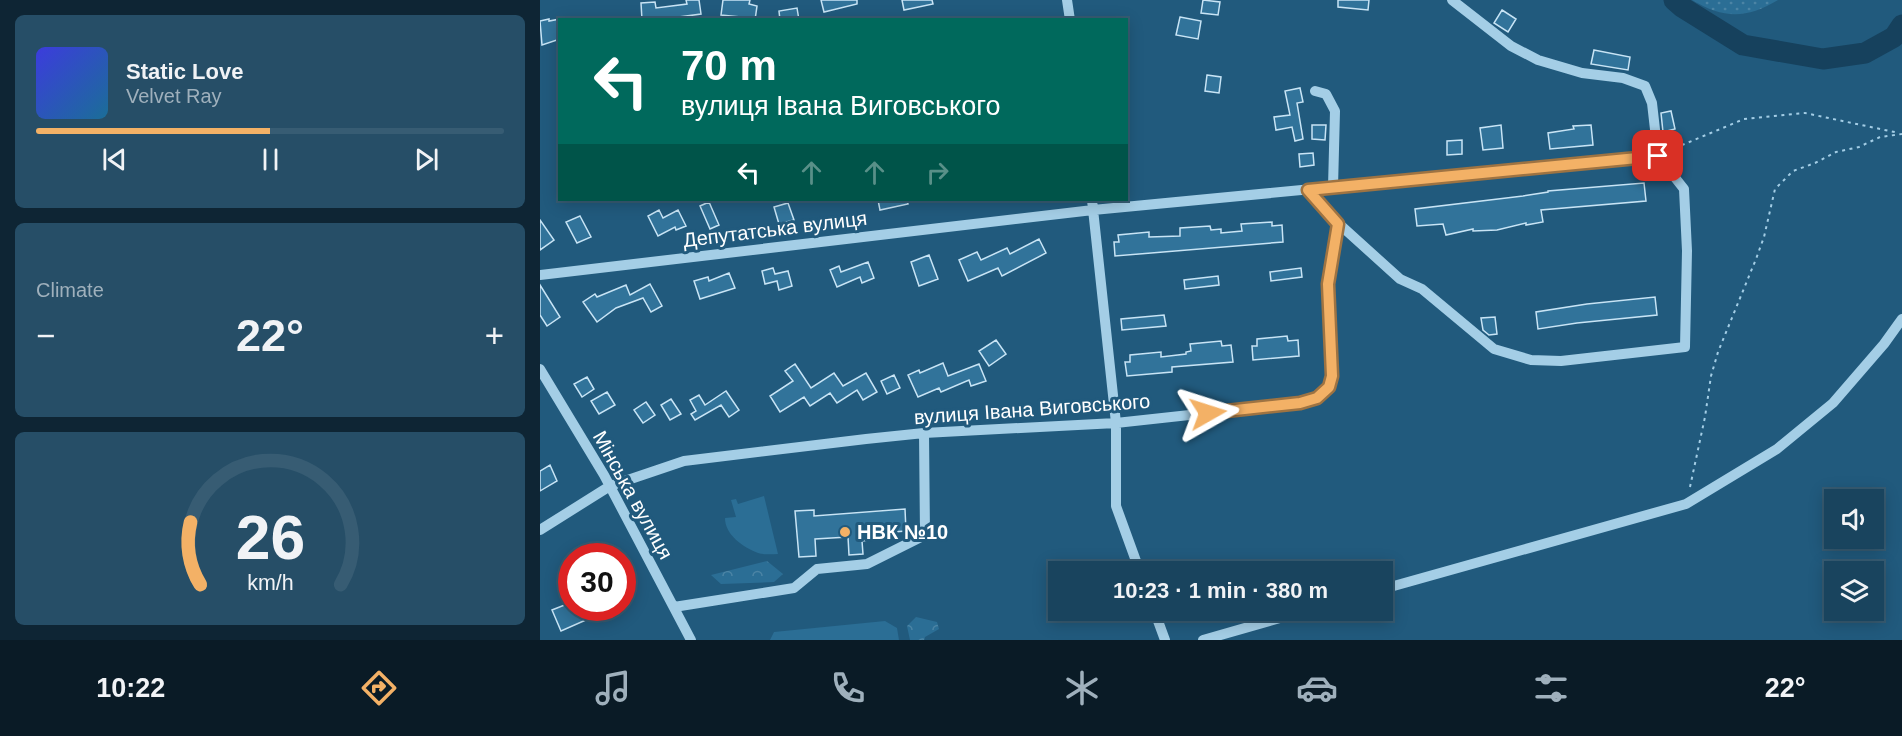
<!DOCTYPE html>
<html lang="en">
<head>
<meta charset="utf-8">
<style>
	body { margin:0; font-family:Helvetica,sans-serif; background:#264e67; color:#f1f3f6; height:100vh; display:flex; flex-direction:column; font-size:22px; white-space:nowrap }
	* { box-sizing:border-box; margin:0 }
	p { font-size:20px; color:#9fb0bc }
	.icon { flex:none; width:33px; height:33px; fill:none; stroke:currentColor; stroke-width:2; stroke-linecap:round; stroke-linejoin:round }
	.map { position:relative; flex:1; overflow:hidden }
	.panel { display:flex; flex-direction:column; gap:15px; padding:15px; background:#0e2534; width:540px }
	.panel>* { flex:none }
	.top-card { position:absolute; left:18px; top:18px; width:570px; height:183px; border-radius:0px; box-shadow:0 3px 15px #0003,0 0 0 2px #375c73; background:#00695c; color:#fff; overflow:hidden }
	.tools { position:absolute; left:1284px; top:489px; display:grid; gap:12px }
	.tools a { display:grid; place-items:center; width:60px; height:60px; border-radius:0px; background:#19445e; box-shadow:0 3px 15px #0003,0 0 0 2px #375c73; font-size:30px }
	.speed { position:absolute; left:18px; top:543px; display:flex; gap:12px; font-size:30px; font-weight:700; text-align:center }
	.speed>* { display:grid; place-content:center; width:78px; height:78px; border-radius:50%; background:#19445e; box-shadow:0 3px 15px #0003,0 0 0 2px #375c73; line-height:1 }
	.speed .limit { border:9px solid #d22; background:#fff; color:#111 }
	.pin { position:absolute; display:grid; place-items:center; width:51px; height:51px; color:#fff; margin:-26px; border-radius:12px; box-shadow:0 3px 9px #0006 }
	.me { position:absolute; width:66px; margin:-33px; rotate:84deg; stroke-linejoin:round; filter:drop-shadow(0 0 4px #0008) }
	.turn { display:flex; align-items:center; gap:21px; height:126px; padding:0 24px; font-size:27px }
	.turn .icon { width:78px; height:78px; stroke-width:2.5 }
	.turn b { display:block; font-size:42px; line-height:51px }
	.lanes { display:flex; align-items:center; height:57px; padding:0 24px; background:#0003; justify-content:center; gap:30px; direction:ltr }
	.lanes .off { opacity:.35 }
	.big { font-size:45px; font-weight:700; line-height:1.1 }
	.panel .card { flex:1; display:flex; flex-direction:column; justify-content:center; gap:9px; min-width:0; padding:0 21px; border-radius:9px; background:#264e67 }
	.panel .dial { align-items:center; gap:0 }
	.dial svg { height:156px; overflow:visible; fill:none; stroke:#375c73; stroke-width:7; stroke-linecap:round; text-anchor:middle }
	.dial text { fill:#f1f3f6; stroke:none }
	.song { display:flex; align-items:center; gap:18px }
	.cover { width:72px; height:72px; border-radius:9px; background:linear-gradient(135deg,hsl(240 70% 55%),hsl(200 70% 35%)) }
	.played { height:6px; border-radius:3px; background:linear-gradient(90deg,#f3b166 50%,#375c73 50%) }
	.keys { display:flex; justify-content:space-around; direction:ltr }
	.heat { display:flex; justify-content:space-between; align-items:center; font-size:33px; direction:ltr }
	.trip { position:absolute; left:508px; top:561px; width:345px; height:60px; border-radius:0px; background:#19445e; box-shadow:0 3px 15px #0003,0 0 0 2px #375c73; font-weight:700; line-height:60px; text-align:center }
	.dock { display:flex; height:96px; justify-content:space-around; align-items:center; background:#0a1b26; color:#9fb0bc }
	.dock .icon { width:42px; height:42px }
	.dock .on { color:#f3b166 }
	.dock b { font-size:27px; color:#f1f3f6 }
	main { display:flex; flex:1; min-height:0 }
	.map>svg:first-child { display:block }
	.grass { fill:url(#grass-dots) }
	.forest { fill:url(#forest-crowns) }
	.garden { fill:#2b6e95 }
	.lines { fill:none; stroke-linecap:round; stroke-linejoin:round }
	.river { stroke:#16415d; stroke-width:21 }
	.building { fill:#31739a; stroke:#c8e4f5; stroke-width:1.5 }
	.path { stroke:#a4cee6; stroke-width:2; stroke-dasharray:3 4.5; stroke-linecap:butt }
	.minor { stroke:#a4cee6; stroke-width:10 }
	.route-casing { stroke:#9e7342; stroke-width:15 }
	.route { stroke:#f3b166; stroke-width:10 }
	.poi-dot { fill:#f3b166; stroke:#215a7d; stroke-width:2 }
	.labels { text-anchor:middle; stroke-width:6; stroke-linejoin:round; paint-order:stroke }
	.street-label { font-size:20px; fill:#fff; stroke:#215a7d }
	.poi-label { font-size:20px; font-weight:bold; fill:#fff; stroke:#215a7d; text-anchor:start }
</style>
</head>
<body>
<main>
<section class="panel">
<div class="card">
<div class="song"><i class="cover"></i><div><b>Static Love</b><p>Velvet Ray</p></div></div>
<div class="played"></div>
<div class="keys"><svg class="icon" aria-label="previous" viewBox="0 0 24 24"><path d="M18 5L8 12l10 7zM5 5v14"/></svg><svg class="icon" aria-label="pause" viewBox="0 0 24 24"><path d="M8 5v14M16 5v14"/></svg><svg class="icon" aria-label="next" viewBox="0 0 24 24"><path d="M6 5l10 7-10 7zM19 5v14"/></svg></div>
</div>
<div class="card"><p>Climate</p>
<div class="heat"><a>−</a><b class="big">22°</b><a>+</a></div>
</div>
<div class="card dial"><svg viewBox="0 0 100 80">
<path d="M14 69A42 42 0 1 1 86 69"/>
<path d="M14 69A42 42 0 0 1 9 37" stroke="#f3b166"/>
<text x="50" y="56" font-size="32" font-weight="700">26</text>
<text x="50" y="72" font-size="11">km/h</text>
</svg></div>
</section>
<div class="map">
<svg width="1362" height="640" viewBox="0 0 1362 640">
	<defs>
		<pattern id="grass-dots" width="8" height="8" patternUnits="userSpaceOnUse" patternTransform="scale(1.5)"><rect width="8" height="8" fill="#2b6e95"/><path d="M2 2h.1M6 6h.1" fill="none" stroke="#4b84a5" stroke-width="1.8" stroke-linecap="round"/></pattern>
		<pattern id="forest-crowns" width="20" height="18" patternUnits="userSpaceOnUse" patternTransform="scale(1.5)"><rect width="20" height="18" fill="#2b6e95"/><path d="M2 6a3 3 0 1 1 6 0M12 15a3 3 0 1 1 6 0" fill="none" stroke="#4b84a5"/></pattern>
	</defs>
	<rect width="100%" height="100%" fill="#215a7d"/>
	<path class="grass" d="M 1152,0 L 1238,0 C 1206,19 1184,19 1152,0 Z"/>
	<path class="forest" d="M 227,561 L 243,574 L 234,582 L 181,584 L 171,575 Z
		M 376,617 L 397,622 L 399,629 L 385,637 L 384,640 L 370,640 L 367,626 Z"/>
	<path class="garden" d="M 224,496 L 238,554 C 232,554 224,555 218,553 C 203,547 185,535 185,518 L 196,517 L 191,500 L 196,499 L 198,504 Z
		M 345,621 L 357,628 L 359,640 L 230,640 L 234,632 Z"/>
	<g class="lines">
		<path class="river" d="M 1134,0 L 1142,7 L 1203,45 L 1283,59 L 1325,53 L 1354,37 L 1362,25"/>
	</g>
	<path class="building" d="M 146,0 L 159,0 L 161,14 L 139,17 L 139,20 L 102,20 L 101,3 L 115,2 L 116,8 L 147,4 Z
		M 183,0 L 210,0 L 209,4 L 217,6 L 215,20 L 199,20 L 200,17 L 181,15 Z
		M 281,0 L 317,0 L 317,4 L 284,12 Z
		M 362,0 L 392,0 L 393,4 L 364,10 Z
		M 663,0 L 680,2 L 678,15 L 661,13 Z
		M 798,0 L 829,0 L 828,10 L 798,7 Z
		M 257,8 L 259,20 L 240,20 L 239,11 Z
		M 962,10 L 976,19 L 968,32 L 954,23 Z
		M 640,17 L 661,21 L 658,39 L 636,35 Z
		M 9,19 L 9,21 L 20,19 L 20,39 L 2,45 L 0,21 Z
		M 1054,50 L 1090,57 L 1088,70 L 1051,64 Z
		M 667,75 L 681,77 L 679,93 L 665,91 Z
		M 760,88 L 763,102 L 757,103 L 763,139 L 755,141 L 752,127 L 736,130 L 734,117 L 750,115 L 745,91 Z
		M 1131,111 L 1135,129 L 1123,132 L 1121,113 Z
		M 772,125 L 786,125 L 785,140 L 772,139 Z
		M 961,125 L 963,148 L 943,150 L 940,128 Z
		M 1051,125 L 1053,145 L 1010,149 L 1008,133 L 1034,129 L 1033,126 Z
		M 922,140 L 922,154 L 907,155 L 907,141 Z
		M 773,153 L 774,165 L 760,167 L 759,154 Z
		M 1104,183 L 1106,201 L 1001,210 L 1003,222 L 986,225 L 986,223 L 957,230 L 933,231 L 933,229 L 906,235 L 903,224 L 877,226 L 875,209 L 983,196 L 1008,192 L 1008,191 Z
		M 338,200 L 367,200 L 368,204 L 340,210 Z
		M 169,202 L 179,225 L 170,229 L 160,206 Z
		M 248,203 L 254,220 L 239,224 L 234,207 Z
		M 119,210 L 123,218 L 138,210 L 146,226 L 136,230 L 135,227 L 118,236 L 108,216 Z
		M 40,216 L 51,237 L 37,243 L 26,222 Z
		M 0,220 L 14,240 L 0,250 Z
		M 732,222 L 732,226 L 742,225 L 743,242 L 575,256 L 574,242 L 579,242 L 578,235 L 609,232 L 609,237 L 640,236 L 640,228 L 670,226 L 671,230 L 681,229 L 681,233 L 702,231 L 701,224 Z
		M 499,239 L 506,253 L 462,276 L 458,268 L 428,281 L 419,260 L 437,252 L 441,260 L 467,248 L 470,254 Z
		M 389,255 L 398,279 L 379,286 L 371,262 Z
		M 328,262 L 334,278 L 322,283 L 320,277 L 297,287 L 290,270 L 299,266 L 301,272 Z
		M 233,268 L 235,274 L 248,271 L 252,286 L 239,290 L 237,281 L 225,284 L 222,271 Z
		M 761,268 L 762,277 L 731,281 L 730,272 Z
		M 189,273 L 195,288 L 160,299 L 154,281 L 168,277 L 169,281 Z
		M 678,276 L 679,285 L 645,289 L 644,280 Z
		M 110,284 L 122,306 L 111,312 L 103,298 L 76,308 L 57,322 L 43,302 L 55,294 L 57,297 L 86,285 L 90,295 Z
		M 0,285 L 20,317 L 7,326 L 0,315 Z
		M 1115,297 L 1117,315 L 1037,323 L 998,329 L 996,312 L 1047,304 Z
		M 624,315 L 626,326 L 582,330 L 581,319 Z
		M 955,317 L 957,334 L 949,335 L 943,330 L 941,318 Z
		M 747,336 L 748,341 L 758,340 L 759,356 L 713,360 L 712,346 L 717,346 L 717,339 Z
		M 456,340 L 466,354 L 449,366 L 439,351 Z
		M 681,341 L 682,346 L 691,345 L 693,362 L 632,367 L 632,372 L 587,376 L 585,362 L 590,362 L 590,355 L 621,352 L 621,357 L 646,354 L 646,352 L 651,351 L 650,344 Z
		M 403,363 L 408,376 L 439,364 L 446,381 L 431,386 L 429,380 L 401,392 L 399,388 L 378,397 L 368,375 L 379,370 L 380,373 Z
		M 255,364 L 271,388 L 294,373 L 303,386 L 326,373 L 337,392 L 323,400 L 317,390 L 297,403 L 290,393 L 270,406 L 264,397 L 240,412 L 230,396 L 253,381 L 245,371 Z
		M 354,375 L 360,388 L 347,394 L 341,381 Z
		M 47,377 L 54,389 L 42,397 L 34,384 Z
		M 186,391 L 199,410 L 189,417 L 181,405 L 155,420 L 151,414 L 156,411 L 150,400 L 159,395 L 165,405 Z
		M 67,392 L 75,405 L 59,414 L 51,401 Z
		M 131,399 L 141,414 L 130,420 L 121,405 Z
		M 106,402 L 115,415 L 103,423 L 94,410 Z
		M 10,465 L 17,481 L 0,491 L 0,471 Z
		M 365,509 L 366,531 L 339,533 L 339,539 L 322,541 L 323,554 L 309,555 L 308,537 L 275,539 L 276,556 L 259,557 L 255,511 L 274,510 L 274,516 Z
		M 32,602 L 32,608 L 73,608 L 21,631 L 12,610 Z"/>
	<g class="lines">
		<path class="path" d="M 1128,151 L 1204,119 L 1265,113 L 1359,133
			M 1150,487 L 1165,417 L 1171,376 L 1178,352 L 1216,259 L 1224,237 L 1235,189 L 1253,171 L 1275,163 L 1296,152 L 1319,147 L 1340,137 L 1362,134"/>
		<path class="minor" d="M 527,0 L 530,20
			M 775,91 L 786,94 L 795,111 L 793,187
			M 552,200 L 576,423 L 576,506 L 600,572
			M 798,223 L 860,279 L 882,289 L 954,349 L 991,360 L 1021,361 L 1145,347 L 1147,251 L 1144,189 L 1118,156 L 1112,103 L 1105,86 L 1083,78 L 1042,73 L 998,60 L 971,46 L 912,0
			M 0,275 L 553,210 L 1118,156
			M 0,369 L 64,475 L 151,640
			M 0,530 L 70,486 L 144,461 L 326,439 L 384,433 L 576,423 L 760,403 C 777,397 787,394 792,376 L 788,284 L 798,223 L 768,190
			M 843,589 L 1146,504 L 1237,449 L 1293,403 L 1344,344 L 1362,319
			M 134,607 L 254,588 L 277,569 L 327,564 L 385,535 L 384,433
			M 614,610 L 625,640
			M 663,640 L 768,610"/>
	</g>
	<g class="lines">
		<defs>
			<path id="route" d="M 668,413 L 760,403 L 777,398 L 789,387 L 792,376 L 788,284 L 798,224 L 768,190 L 1118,156"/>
		</defs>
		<use href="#route" class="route-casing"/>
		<use href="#route" class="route"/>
	</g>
	<circle class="poi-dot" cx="305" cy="532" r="6"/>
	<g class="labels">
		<g class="street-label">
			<text transform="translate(235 229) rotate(-7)" y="7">Депутатська вулиця</text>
			<text transform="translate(492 409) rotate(-4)" y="7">вулиця Івана Виговського</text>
			<text transform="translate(93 495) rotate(61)" y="7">Мінська вулиця</text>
		</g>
		<g class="poi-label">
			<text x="317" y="539">НВК №10</text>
		</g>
	</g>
</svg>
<div class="tools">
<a><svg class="icon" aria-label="sound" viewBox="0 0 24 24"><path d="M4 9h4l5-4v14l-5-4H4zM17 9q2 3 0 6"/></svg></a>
<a><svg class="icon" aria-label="layers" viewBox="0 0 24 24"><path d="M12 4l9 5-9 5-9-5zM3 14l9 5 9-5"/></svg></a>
</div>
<div class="speed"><div class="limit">30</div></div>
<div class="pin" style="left:1118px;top:156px;background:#d93025"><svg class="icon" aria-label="arrive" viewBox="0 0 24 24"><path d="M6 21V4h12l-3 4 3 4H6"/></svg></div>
<svg class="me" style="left:668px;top:413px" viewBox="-20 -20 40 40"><path d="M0-17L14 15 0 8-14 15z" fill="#f3b166" stroke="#fff" stroke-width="4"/></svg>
<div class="trip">10:23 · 1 min · 380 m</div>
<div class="top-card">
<div class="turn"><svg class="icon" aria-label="left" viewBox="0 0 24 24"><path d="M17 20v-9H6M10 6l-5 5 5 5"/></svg><div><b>70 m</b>вулиця Івана Виговського</div></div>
<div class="lanes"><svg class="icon" aria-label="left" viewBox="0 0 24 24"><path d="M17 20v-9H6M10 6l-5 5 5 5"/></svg><svg class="icon off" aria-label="ahead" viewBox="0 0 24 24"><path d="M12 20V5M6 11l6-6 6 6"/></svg><svg class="icon off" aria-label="ahead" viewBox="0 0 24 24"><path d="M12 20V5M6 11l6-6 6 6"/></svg><svg class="icon off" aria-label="right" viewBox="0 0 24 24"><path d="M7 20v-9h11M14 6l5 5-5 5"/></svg></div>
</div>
</div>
</main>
<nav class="dock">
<b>10:22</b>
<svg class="icon on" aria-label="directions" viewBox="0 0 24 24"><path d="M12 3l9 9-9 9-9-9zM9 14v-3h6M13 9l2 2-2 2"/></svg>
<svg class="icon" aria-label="music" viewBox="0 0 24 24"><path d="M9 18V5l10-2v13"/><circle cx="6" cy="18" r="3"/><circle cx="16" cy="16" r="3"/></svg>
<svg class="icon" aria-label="phone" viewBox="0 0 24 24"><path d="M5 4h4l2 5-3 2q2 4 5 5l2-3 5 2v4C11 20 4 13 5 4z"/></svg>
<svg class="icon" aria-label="climate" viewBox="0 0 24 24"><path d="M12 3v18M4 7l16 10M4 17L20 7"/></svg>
<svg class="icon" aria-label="car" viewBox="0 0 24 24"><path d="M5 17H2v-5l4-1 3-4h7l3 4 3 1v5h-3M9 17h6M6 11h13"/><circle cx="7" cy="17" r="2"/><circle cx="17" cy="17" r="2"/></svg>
<svg class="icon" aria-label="filters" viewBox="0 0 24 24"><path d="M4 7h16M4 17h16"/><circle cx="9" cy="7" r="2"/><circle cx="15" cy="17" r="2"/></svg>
<b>22°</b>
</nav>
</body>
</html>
